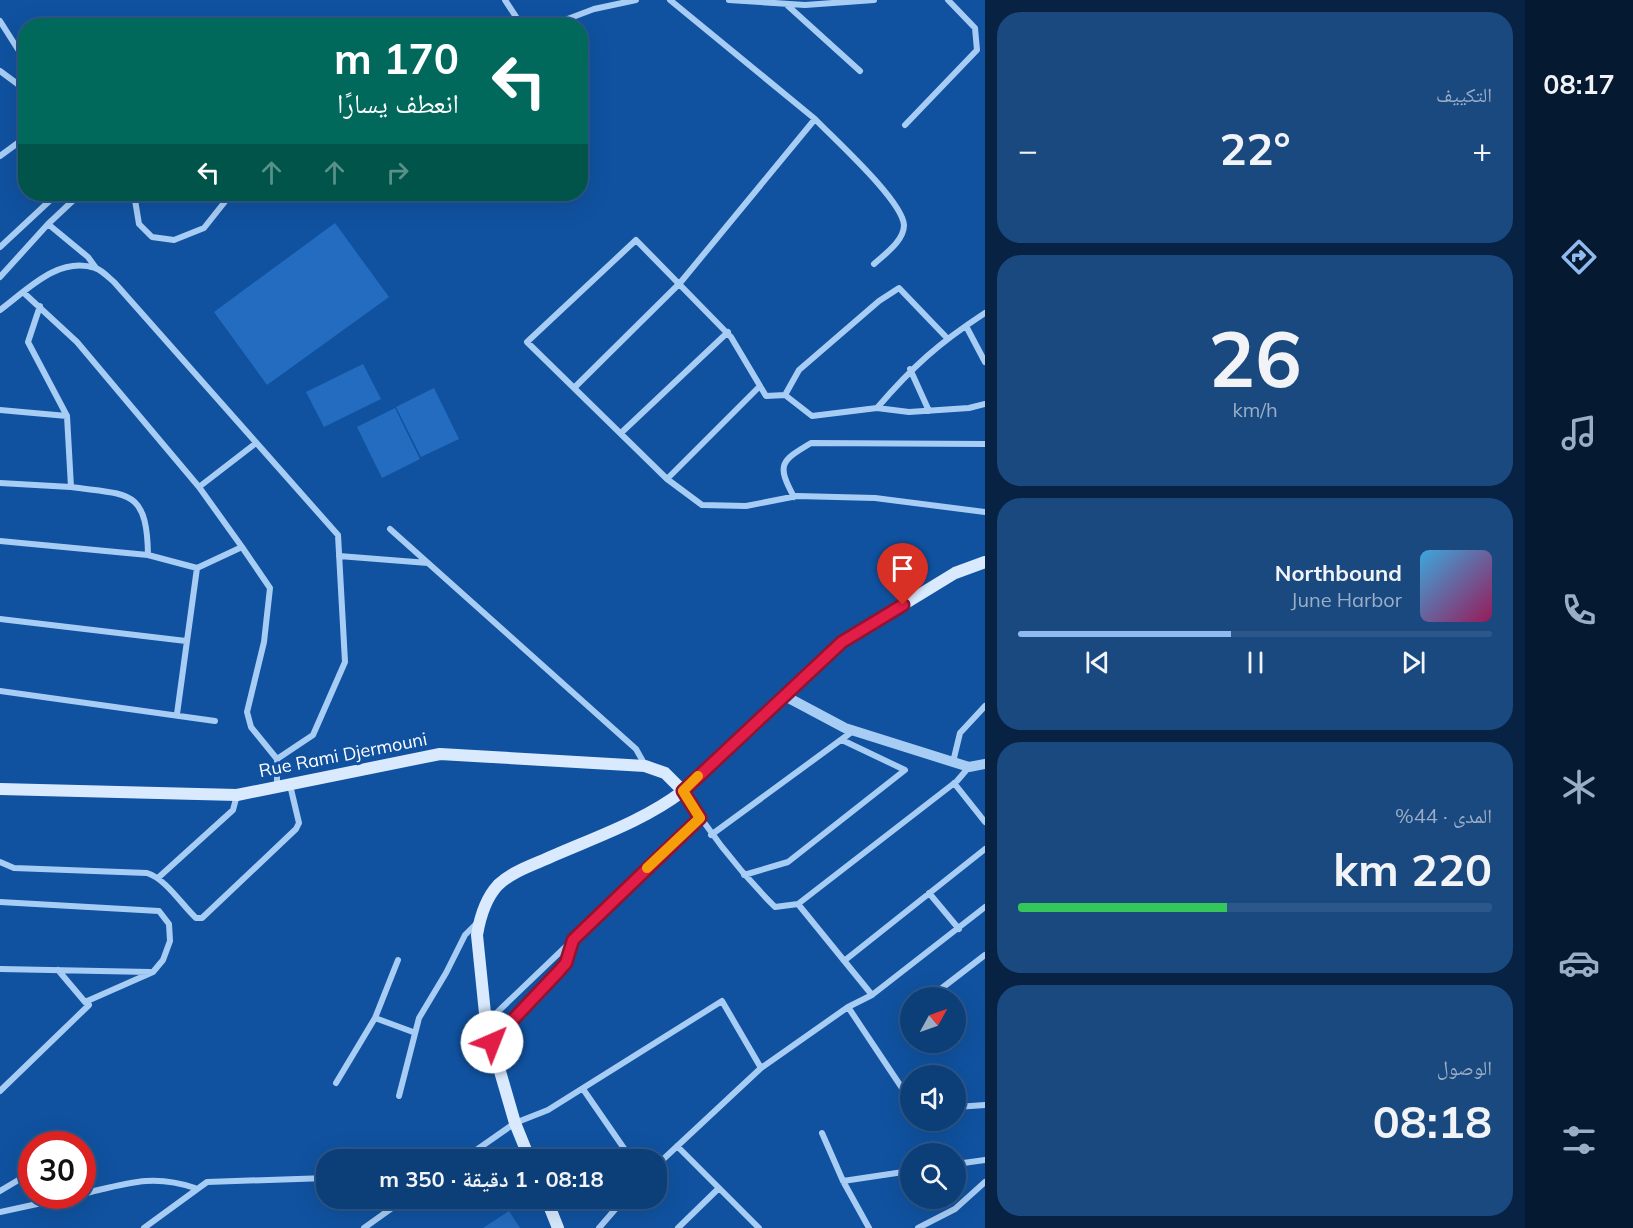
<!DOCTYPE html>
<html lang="ar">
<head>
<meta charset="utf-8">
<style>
	body { margin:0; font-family:Mulish,"Noto Naskh Arabic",sans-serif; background:#1a4980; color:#f1f3f6; direction:rtl; height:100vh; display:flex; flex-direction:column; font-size:22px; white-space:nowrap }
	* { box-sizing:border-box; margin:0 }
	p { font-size:20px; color:#9aaec6 }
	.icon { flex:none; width:33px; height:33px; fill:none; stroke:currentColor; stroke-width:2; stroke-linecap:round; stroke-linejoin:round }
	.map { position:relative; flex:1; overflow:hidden; direction:ltr }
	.drawer { display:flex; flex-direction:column; gap:12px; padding:12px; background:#072242; width:540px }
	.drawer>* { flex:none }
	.guide { position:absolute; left:18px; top:18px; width:570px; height:183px; border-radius:24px; box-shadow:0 6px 24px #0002,0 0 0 2px #2c578a; direction:rtl; background:#00695c; color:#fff; overflow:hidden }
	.needle { width:39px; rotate:50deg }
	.tools { position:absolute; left:900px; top:987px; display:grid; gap:12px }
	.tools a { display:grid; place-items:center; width:66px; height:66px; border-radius:50%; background:#0c3e78; box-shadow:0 6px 24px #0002,0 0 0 2px #2c578a; font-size:30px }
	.speed { position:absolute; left:18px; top:1131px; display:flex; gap:12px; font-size:30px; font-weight:700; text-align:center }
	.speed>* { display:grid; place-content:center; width:78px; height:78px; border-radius:50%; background:#0c3e78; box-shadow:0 6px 24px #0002,0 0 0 2px #2c578a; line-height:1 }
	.speed .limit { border:9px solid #d22; background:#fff; color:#111 }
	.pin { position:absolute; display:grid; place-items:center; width:51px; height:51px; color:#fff; margin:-62px -26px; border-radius:50% 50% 50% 0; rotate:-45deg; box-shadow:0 0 6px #0007 }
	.pin .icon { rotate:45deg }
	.me { position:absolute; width:66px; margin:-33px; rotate:44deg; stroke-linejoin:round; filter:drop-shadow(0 0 4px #0008) }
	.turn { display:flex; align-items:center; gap:21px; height:126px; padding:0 30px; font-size:27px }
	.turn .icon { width:78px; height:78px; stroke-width:2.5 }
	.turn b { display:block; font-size:42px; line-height:51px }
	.lanes { display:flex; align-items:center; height:57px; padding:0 30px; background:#0003; justify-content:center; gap:30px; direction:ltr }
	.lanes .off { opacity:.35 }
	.big { font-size:45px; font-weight:700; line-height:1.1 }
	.drawer .tile { flex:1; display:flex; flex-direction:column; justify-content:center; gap:9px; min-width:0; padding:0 21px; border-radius:24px; background:#1a4980 }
	.drawer .dial { align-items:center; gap:0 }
	.dial b { font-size:78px; line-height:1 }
	.song { display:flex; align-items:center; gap:18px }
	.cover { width:72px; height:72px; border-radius:9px; background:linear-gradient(135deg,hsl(200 70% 55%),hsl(330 70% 35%)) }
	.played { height:6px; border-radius:3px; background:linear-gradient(90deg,#90b9f0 45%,#2c578a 45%) }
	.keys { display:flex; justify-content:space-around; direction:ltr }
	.heat { display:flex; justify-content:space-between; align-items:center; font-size:33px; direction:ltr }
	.charge { height:9px; border-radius:4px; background:linear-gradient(90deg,#34c759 44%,#2c578a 0) }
	.trip { position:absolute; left:316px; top:1149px; width:351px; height:60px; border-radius:24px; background:#0c3e78; box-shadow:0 6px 24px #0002,0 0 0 2px #2c578a; font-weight:700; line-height:60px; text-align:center; direction:rtl }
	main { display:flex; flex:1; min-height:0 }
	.tab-bar { display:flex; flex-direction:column; width:108px; justify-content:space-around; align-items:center; background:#051930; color:#9aaec6 }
	.tab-bar .icon { width:42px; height:42px }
	.tab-bar .selected { color:#90b9f0 }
	.tab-bar b { font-size:27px; color:#f1f3f6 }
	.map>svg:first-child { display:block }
	.green { fill:#236cbf }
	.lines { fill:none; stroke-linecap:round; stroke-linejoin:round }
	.minor { stroke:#a8cdf5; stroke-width:6 }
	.tertiary { stroke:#a8cdf5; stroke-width:10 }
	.secondary { stroke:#d9eafe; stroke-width:12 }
	.route-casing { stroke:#92132f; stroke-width:15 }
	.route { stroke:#e11d48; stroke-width:10 }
	.slow { stroke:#f59e0b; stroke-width:10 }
	.labels { text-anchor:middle; stroke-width:6; stroke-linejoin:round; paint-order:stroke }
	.street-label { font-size:18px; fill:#fff; stroke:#1052a0 }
</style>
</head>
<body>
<main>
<nav class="tab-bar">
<b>08:17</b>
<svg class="icon selected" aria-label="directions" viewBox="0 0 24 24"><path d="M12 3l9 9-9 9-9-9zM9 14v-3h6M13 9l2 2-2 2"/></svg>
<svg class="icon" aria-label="music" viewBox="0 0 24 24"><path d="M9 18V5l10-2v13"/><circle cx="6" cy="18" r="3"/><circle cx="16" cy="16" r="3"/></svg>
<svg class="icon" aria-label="phone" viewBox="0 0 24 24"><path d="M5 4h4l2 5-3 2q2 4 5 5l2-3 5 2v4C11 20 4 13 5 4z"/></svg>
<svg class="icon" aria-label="climate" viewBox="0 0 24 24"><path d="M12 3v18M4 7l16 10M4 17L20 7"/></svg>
<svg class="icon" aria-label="car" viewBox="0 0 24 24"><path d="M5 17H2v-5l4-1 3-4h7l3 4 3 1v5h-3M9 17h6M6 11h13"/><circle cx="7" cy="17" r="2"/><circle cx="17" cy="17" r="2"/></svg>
<svg class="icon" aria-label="filters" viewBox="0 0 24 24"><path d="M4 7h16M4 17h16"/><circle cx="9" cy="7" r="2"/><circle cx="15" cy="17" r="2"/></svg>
</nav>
<section class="drawer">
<div class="tile"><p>التكييف</p>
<div class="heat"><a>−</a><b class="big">22°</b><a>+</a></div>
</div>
<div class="tile dial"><b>26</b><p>km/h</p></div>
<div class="tile">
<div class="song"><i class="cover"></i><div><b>Northbound</b><p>June Harbor</p></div></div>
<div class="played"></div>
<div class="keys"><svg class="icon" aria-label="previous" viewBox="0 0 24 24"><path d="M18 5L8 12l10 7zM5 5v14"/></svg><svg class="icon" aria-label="pause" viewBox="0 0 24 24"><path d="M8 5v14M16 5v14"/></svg><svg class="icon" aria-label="next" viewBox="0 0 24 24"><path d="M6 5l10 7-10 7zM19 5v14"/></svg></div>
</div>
<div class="tile"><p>المدى · 44%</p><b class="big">220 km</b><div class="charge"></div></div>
<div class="tile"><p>الوصول</p><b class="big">08:18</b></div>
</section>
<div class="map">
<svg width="985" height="1228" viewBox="0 0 985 1228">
	<rect width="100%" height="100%" fill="#1052a0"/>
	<path class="green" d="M 335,223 L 389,297 L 267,385 L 214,312 Z
		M 363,364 L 381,399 L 324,427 L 306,392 Z
		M 434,388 L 459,439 L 421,457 L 396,407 Z
		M 395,408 L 420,459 L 382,478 L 357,427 Z
		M 509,1211 L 520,1228 L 483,1228 Z"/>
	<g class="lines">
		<path class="minor" d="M 505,0 L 522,26
			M 729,0 L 805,5 L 874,0
			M 787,5 L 860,71
			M 0,21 L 26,62
			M 549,26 L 594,9 L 636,0
			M 0,71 L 23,88
			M 26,75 L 23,83 L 26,94
			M 815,119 C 835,140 902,200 904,225 C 904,241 885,254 874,264
			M 905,125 L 977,50 L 975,28 L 948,0
			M 0,156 L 26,137
			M 134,194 L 139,224 L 152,237 L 174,240 L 204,228 L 231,194
			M 48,224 L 80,194
			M 0,247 L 57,194
			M 0,277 L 48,224 L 88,257 L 96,268
			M 24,293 L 77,342 L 199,487 L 242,547
			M 40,306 L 28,342 L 67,416 L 71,487 C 128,495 147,488 148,555 L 197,568 L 242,547 L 270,588 L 264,642 L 247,712 L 251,727 L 277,759 L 277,786
			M 0,310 C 27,290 58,256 95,268 C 102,270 109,278 114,282 L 338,535 L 345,662 L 313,735 L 277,759
			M 966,326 L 985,362
			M 910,369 L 929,411
			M 575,387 L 680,283 L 815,119 L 670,0
			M 785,395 L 799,370 L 879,301 L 899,288 L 947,338
			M 985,404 L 969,408 L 909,412 L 877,408 L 812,416 L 785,395 L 766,396 L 731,337 L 636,240 L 527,342 L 667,479 L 702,505 L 746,506 L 797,496 L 875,498 L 985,512
			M 877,408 C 913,366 939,343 985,313
			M 0,410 L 67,416
			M 621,433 L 728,332
			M 667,479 L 760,386
			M 0,483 L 71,487
			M 199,487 L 256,443
			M 794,497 C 776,464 781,461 811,443 L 985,444
			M 390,529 L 636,749 L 645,765
			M 0,541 L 148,555
			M 339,556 L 428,563
			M 0,619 L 186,641
			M 0,691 L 215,721
			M 177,714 L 197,568
			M 953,762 L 960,733 L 985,706
			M 954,783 L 985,822
			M 683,791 C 710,834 739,871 775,907 L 798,904 L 872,995
			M 711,835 L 853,731
			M 0,862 L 14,868 L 147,873 C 166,879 181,904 196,918 L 202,918 L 296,829 L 299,823 L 290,785
			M 744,875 L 788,862 L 905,770 L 842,740
			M 159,877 L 233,810 L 237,795
			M 929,893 L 959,929
			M 0,902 L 159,911 L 169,924 L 170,941 L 163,960 L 153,972 L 85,1002 L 89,1005 L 0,1091
			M 798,904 L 957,781 L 969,767
			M 398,960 L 375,1018 L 413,1032
			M 844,961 L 985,849
			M 0,969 L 150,972
			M 58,970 L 85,1002
			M 942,988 L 985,955
			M 848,1007 L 910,1100
			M 486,1023 L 700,818
			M 492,1041 L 559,971 L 566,963 L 573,940
			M 336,1083 L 375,1018
			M 583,1089 L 632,1160
			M 399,1096 L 419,1018 L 446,973 L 465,935 L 478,922
			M 956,1107 L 985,1105
			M 822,1133 L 843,1181 L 869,1228
			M 677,1146 L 759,1228
			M 462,1160 L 515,1123 L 548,1110 L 722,1001 L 761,1068
			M 956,1164 L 985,1160
			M 657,1165 L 761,1068 L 848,1007 L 872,995 L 985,907
			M 843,1181 L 910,1171
			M 0,1191 L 32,1172
			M 82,1194 C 125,1184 152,1173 195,1188
			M 0,1212 L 74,1196
			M 144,1228 L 207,1182 L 327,1178
			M 364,1228 L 406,1198
			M 599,1228 L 625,1198
			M 678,1228 L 718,1189
			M 918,1228 L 955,1209 L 985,1182"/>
		<path class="tertiary" d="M 783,695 L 845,728 L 969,767 L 985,764"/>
		<path class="secondary" d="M 0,789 L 237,795 L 440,754 L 645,766 L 665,773 L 683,791
			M 530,1160 L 515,1123 L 486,1023 L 477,935 C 480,917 485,899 498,885 C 514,870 536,864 555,855 C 599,836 645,820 683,791 L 842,642 L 955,573 L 985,562
			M 546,1198 L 558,1228"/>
	</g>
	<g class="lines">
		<defs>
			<path id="route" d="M 492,1042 L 559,971 L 566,963 L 573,940 L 700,818 L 683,791 L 842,642 L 903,605"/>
		</defs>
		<use href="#route" class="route-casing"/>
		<use href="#route" class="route"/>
		<path class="slow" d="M 647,868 L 700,818 L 683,791 L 698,776"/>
	</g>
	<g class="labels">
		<g class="street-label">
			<text transform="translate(343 755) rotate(-11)" y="6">Rue Rami Djermouni</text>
		</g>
	</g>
</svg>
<div class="tools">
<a><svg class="needle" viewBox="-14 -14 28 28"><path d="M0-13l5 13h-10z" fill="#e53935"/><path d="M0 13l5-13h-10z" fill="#9aaec6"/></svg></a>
<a><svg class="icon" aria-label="sound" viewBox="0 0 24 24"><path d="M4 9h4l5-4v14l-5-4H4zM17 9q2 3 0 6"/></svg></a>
<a><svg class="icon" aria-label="search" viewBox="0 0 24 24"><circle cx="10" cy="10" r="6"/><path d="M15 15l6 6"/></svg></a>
</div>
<div class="speed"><div class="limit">30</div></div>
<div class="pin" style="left:903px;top:605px;background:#d93025"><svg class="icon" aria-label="arrive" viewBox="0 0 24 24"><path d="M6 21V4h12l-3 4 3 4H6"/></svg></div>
<svg class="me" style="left:492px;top:1042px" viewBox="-20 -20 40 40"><circle r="19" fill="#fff"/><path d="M0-13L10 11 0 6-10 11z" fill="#e11d48"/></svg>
<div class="trip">08:18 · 1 دقيقة · 350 m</div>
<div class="guide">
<div class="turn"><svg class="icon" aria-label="left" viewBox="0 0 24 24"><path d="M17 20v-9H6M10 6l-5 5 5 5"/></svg><div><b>170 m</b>انعطف يسارًا</div></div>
<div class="lanes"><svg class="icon" aria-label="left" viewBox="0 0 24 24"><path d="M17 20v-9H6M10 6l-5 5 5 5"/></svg><svg class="icon off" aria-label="ahead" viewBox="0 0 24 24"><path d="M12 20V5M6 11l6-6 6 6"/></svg><svg class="icon off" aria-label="ahead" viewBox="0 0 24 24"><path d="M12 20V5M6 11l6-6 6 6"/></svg><svg class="icon off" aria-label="right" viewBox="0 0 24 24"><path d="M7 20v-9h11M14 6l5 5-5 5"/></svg></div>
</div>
</div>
</main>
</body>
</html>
